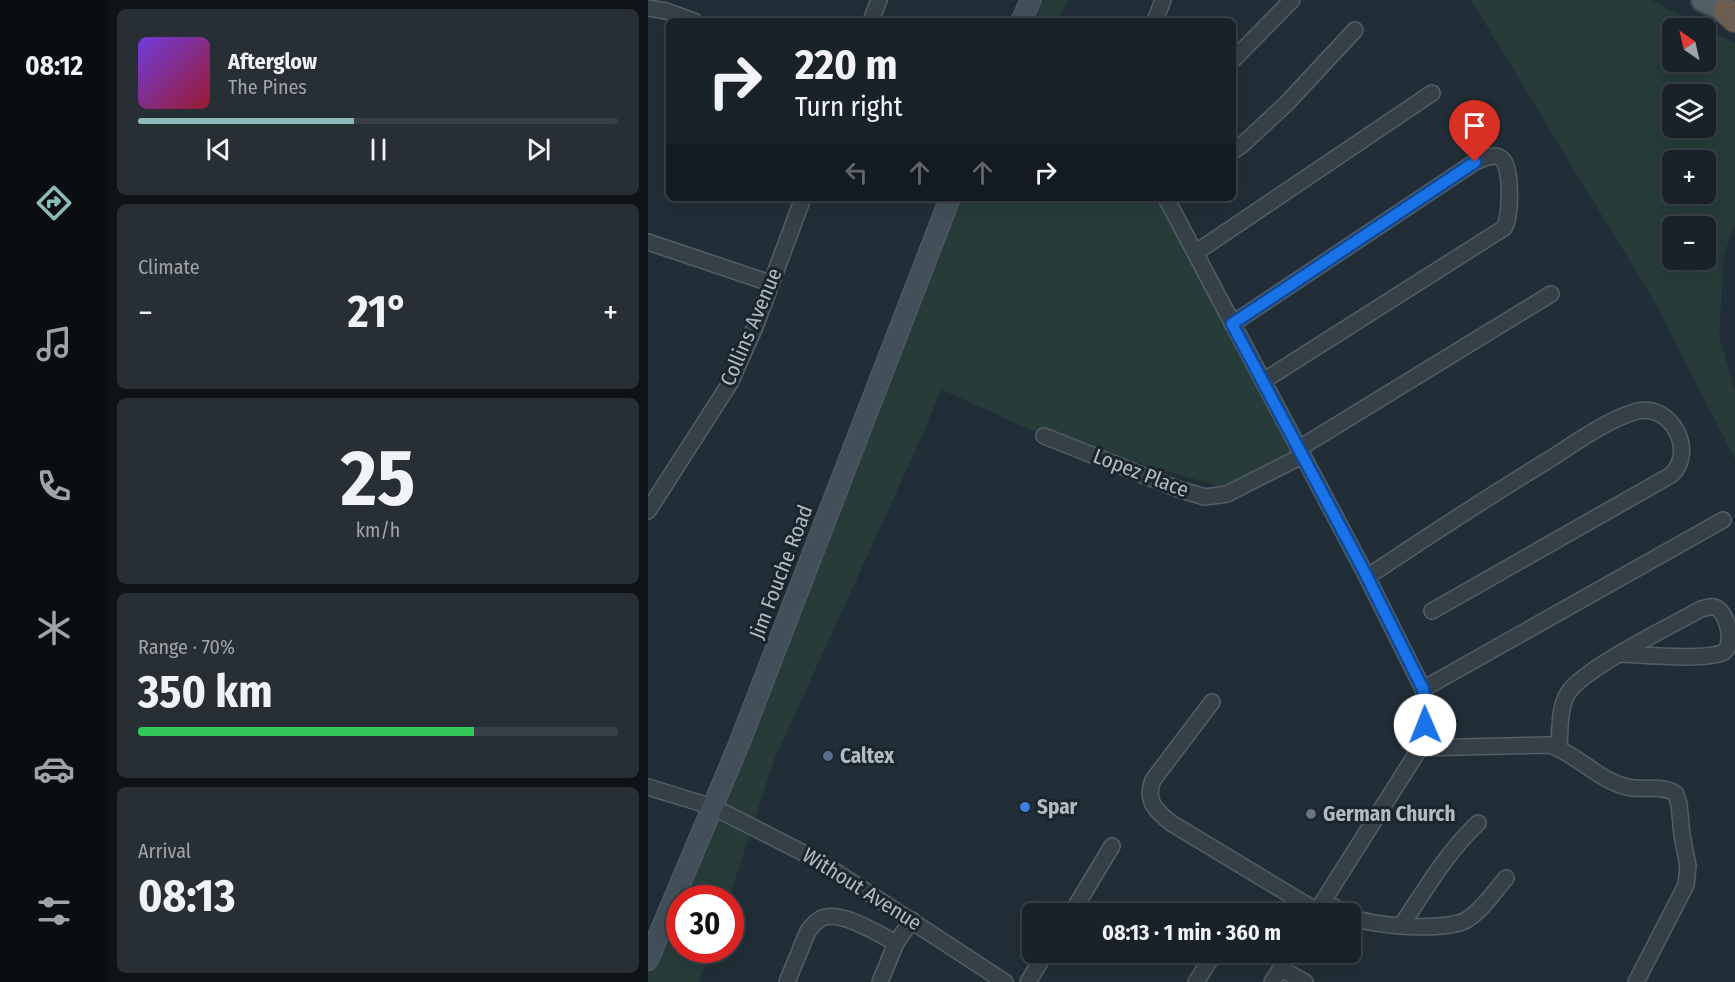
<!DOCTYPE html>
<html lang="en">
<head>
<meta charset="utf-8">
<style>
	body { margin:0; font-family:"Fira Sans Condensed",sans-serif; background:#272f35; color:#f1f3f6; height:100vh; display:flex; flex-direction:column; font-size:22px; white-space:nowrap }
	* { box-sizing:border-box; margin:0 }
	p { font-size:20px; color:#9fa4a8 }
	.icon { flex:none; width:33px; height:33px; fill:none; stroke:currentColor; stroke-width:2; stroke-linecap:round; stroke-linejoin:round }
	.map { position:relative; flex:1; overflow:hidden }
	.panel { display:flex; flex-direction:column; gap:9px; padding:9px; background:#0e1317; width:540px }
	.panel>* { flex:none }
	.banner { position:absolute; left:18px; top:18px; width:570px; height:183px; border-radius:9px; box-shadow:0 6px 24px #0002,0 0 0 2px #383f46; background:#1a2229; color:#f1f3f6; overflow:hidden }
	.needle { width:39px; rotate:326deg }
	.fabs { position:absolute; left:1014px; top:18px; display:grid; gap:12px }
	.fabs a { display:grid; place-items:center; width:54px; height:54px; border-radius:9px; background:#1a2229; box-shadow:0 6px 24px #0002,0 0 0 2px #383f46; font-size:30px }
	.speed { position:absolute; left:18px; top:885px; display:flex; gap:12px; font-size:30px; font-weight:700; text-align:center }
	.speed>* { display:grid; place-content:center; width:78px; height:78px; border-radius:50%; background:#1a2229; box-shadow:0 6px 24px #0002,0 0 0 2px #383f46; line-height:1 }
	.speed .limit { border:9px solid #d22; background:#fff; color:#111 }
	.pin { position:absolute; display:grid; place-items:center; width:51px; height:51px; color:#fff; margin:-62px -26px; border-radius:50% 50% 50% 0; rotate:-45deg; box-shadow:0 0 6px #0007 }
	.pin .icon { rotate:45deg }
	.me { position:absolute; width:66px; margin:-33px; rotate:359deg; stroke-linejoin:round; filter:drop-shadow(0 0 4px #0008) }
	.turn { display:flex; align-items:center; gap:21px; height:126px; padding:0 30px; font-size:27px }
	.turn .icon { width:78px; height:78px; stroke-width:2.5 }
	.turn b { display:block; font-size:42px; line-height:51px }
	.lanes { display:flex; align-items:center; height:57px; padding:0 30px; background:#0003; justify-content:center; gap:30px; direction:ltr }
	.lanes .off { opacity:.35 }
	.big { font-size:45px; font-weight:700; line-height:1.1 }
	.panel .card { flex:1; display:flex; flex-direction:column; justify-content:center; gap:9px; min-width:0; padding:0 21px; border-radius:9px; background:#272f35 }
	.panel .dial { align-items:center; gap:0 }
	.dial b { font-size:78px; line-height:1 }
	.song { display:flex; align-items:center; gap:18px }
	.cover { width:72px; height:72px; border-radius:9px; background:linear-gradient(135deg,hsl(260 70% 55%),hsl(350 70% 35%)) }
	.played { height:6px; border-radius:3px; background:linear-gradient(90deg,#8bbbb9 45%,#383f46 45%) }
	.keys { display:flex; justify-content:space-around; direction:ltr }
	.heat { display:flex; justify-content:space-between; align-items:center; font-size:33px; direction:ltr }
	.charge { height:9px; border-radius:4px; background:linear-gradient(90deg,#34c759 70%,#383f46 0) }
	.trip { position:absolute; left:374px; top:903px; width:339px; height:60px; border-radius:9px; background:#1a2229; box-shadow:0 6px 24px #0002,0 0 0 2px #383f46; font-weight:700; line-height:60px; text-align:center }
	main { display:flex; flex:1; min-height:0 }
	.dock { display:flex; flex-direction:column; width:108px; justify-content:space-around; align-items:center; background:#0a0e10; color:#9fa4a8 }
	.dock .icon { width:42px; height:42px }
	.dock .active { color:#8bbbb9 }
	.dock b { font-size:27px; color:#f1f3f6 }
	.map>svg:first-child { display:block }
	.green { fill:#273c39; fill-rule:evenodd }
	.lines { fill:none; stroke-linecap:round; stroke-linejoin:round }
	.street-casing { stroke:#535e65; stroke-width:18 }
	.secondary-casing { stroke:#535e65; stroke-width:22 }
	.primary-casing { stroke:#3f4951; stroke-width:26 }
	.highway-casing { stroke:#404b52; stroke-width:28 }
	.street { stroke:#354047; stroke-width:15 }
	.secondary { stroke:#43505a; stroke-width:20 }
	.primary { stroke:#535f67; stroke-width:22 }
	.highway { stroke:#6d5e53; stroke-width:26 }
	.route-casing { stroke:#114b97; stroke-width:15 }
	.route { stroke:#1a73e8; stroke-width:10 }
	.service-dot { fill:#5c6f8a; stroke:#1b252c; stroke-width:2 }
	.shop-dot { fill:#3f7fe0; stroke:#1b252c; stroke-width:2 }
	.worship-dot { fill:#6b7280; stroke:#1b252c; stroke-width:2 }
	.labels { text-anchor:middle; stroke-width:6; stroke-linejoin:round; paint-order:stroke }
	.street-label { font-size:21px; fill:#b0bbc4; stroke:#1b252c }
	.poi-label { font-size:21px; font-weight:bold; fill:#b0bbc4; stroke:#1b252c; text-anchor:start }
</style>
</head>
<body>
<main>
<nav class="dock">
<b>08:12</b>
<svg class="icon active" aria-label="directions" viewBox="0 0 24 24"><path d="M12 3l9 9-9 9-9-9zM9 14v-3h6M13 9l2 2-2 2"/></svg>
<svg class="icon" aria-label="music" viewBox="0 0 24 24"><path d="M9 18V5l10-2v13"/><circle cx="6" cy="18" r="3"/><circle cx="16" cy="16" r="3"/></svg>
<svg class="icon" aria-label="phone" viewBox="0 0 24 24"><path d="M5 4h4l2 5-3 2q2 4 5 5l2-3 5 2v4C11 20 4 13 5 4z"/></svg>
<svg class="icon" aria-label="climate" viewBox="0 0 24 24"><path d="M12 3v18M4 7l16 10M4 17L20 7"/></svg>
<svg class="icon" aria-label="car" viewBox="0 0 24 24"><path d="M5 17H2v-5l4-1 3-4h7l3 4 3 1v5h-3M9 17h6M6 11h13"/><circle cx="7" cy="17" r="2"/><circle cx="17" cy="17" r="2"/></svg>
<svg class="icon" aria-label="filters" viewBox="0 0 24 24"><path d="M4 7h16M4 17h16"/><circle cx="9" cy="7" r="2"/><circle cx="15" cy="17" r="2"/></svg>
</nav>
<section class="panel">
<div class="card">
<div class="song"><i class="cover"></i><div><b>Afterglow</b><p>The Pines</p></div></div>
<div class="played"></div>
<div class="keys"><svg class="icon" aria-label="previous" viewBox="0 0 24 24"><path d="M18 5L8 12l10 7zM5 5v14"/></svg><svg class="icon" aria-label="pause" viewBox="0 0 24 24"><path d="M8 5v14M16 5v14"/></svg><svg class="icon" aria-label="next" viewBox="0 0 24 24"><path d="M6 5l10 7-10 7zM19 5v14"/></svg></div>
</div>
<div class="card"><p>Climate</p>
<div class="heat"><a>−</a><b class="big">21°</b><a>+</a></div>
</div>
<div class="card dial"><b>25</b><p>km/h</p></div>
<div class="card"><p>Range · 70%</p><b class="big">350 km</b><div class="charge"></div></div>
<div class="card"><p>Arrival</p><b class="big">08:13</b></div>
</section>
<div class="map">
<svg width="1087" height="982" viewBox="0 0 1087 982">
	<rect width="100%" height="100%" fill="#222e37"/>
	<path class="green" d="M 396,0 L 420,0 L 410,21 L 386,21 Z
		M 823,0 L 1003,0 L 1087,43 L 1087,224 L 1076,255 L 1071,336 L 1087,391 L 1087,459 L 1006,301 ZM 1024,28 L 1058,28 L 1058,62 L 1024,62 ZM 1024,94 L 1058,94 L 1058,128 L 1024,128 ZM 1024,160 L 1058,160 L 1058,194 L 1024,194 ZM 1024,226 L 1058,226 L 1058,260 L 1024,260 Z
		M 303,198 L 523,198 L 658,453 L 578,488 L 396,436 L 293,389 L 274,436 L 126,760 L 81,898 L 32,898 L 32,950 L 62,950 L 51,982 L 0,982 L 0,968 Z"/>
	<g class="lines">
		<defs>
			<path id="street" d="M 0,8 L 18,11 L 46,21
				M 223,21 L 231,0
				M 507,21 L 515,0
				M 585,60 L 644,0
				M 585,151 L 594,145 L 639,103 L 707,30
				M 518,198 L 716,571 L 775,689 L 779,713 L 772,748 L 667,914
				M 0,242 L 122,283
				M 547,253 L 784,93
				M 584,324 L 827,162 C 835,159 846,152 854,159 C 864,168 863,217 856,228 L 615,381
				M 396,436 L 530,489 L 557,497 L 579,494 L 654,456
				M 650,449 L 903,294
				M 0,511 L 82,383 L 107,327 L 155,198
				M 719,577 C 779,537 838,498 899,461 C 926,444 955,422 986,412 C 1023,400 1049,452 1023,475 L 784,611
				M 775,689 L 1075,520
				M 564,702 L 505,780 C 497,801 507,810 523,823 L 669,911
				M 772,748 L 901,745 C 929,754 950,780 979,787 C 993,791 1016,784 1028,794 L 1031,804 L 1034,835 L 1040,866 L 1038,885 L 988,982
				M 911,748 C 912,732 911,707 920,693 C 936,668 1023,626 1053,609 C 1057,608 1062,606 1066,607 C 1079,610 1087,643 1076,652 C 1059,661 996,655 973,654
				M 0,787 L 65,807 L 173,862 L 357,982
				M 676,901 L 698,914
				M 423,914 L 464,846
				M 702,916 C 722,927 801,932 820,919 C 835,909 846,892 858,878
				M 753,926 C 777,890 799,852 830,823
				M 633,969 L 657,982
				M 139,982 L 160,931 C 164,926 168,921 174,918 C 193,910 231,934 248,943
				M 232,982 L 248,943 L 264,920
				M 380,982 L 398,952
				M 548,982 L 567,952
				M 624,982 L 643,952"/>
			<path id="secondary" d="M 373,21 L 383,0
				M 0,960 L 91,744 L 302,198"/>
			<path id="primary" d="M 1055,0 L 1087,15"/>
			<path id="highway" d="M 1078,11 L 1087,19"/>
		</defs>
		<use href="#street" class="street-casing"/>
		<use href="#secondary" class="secondary-casing"/>
		<use href="#primary" class="primary-casing"/>
		<use href="#highway" class="highway-casing"/>
		<use href="#street" class="street"/>
		<use href="#secondary" class="secondary"/>
		<use href="#primary" class="primary"/>
		<use href="#highway" class="highway"/>
	</g>
	<g class="lines">
		<defs>
			<path id="route" d="M 777,725 L 779,713 L 775,689 L 716,571 L 584,324 L 827,162"/>
		</defs>
		<use href="#route" class="route-casing"/>
		<use href="#route" class="route"/>
	</g>
	<circle class="service-dot" cx="180" cy="756" r="6"/>
	<circle class="shop-dot" cx="377" cy="807" r="6"/>
	<circle class="worship-dot" cx="663" cy="814" r="6"/>
	<g class="labels">
		<g class="street-label">
			<text transform="translate(103 327) rotate(-67)" y="7">Collins Avenue</text>
			<text transform="translate(493 473) rotate(21)" y="7">Lopez Place</text>
			<text transform="translate(133 572) rotate(-69)" y="7">Jim Fouche Road</text>
			<text transform="translate(214 889) rotate(32)" y="7">Without Avenue</text>
		</g>
		<g class="poi-label">
			<text x="192" y="763">Caltex</text>
			<text x="389" y="814">Spar</text>
			<text x="675" y="821">German Church</text>
		</g>
	</g>
</svg>
<div class="fabs">
<a><svg class="needle" viewBox="-14 -14 28 28"><path d="M0-13l5 13h-10z" fill="#e53935"/><path d="M0 13l5-13h-10z" fill="#9fa4a8"/></svg></a>
<a><svg class="icon" aria-label="layers" viewBox="0 0 24 24"><path d="M12 4l9 5-9 5-9-5zM3 14l9 5 9-5"/></svg></a>
<a>+</a>
<a>−</a>
</div>
<div class="speed"><div class="limit">30</div></div>
<div class="pin" style="left:827px;top:162px;background:#d93025"><svg class="icon" aria-label="arrive" viewBox="0 0 24 24"><path d="M6 21V4h12l-3 4 3 4H6"/></svg></div>
<svg class="me" style="left:777px;top:725px" viewBox="-20 -20 40 40"><circle r="19" fill="#fff"/><path d="M0-13L10 11 0 6-10 11z" fill="#1a73e8"/></svg>
<div class="trip">08:13 · 1 min · 360 m</div>
<div class="banner">
<div class="turn"><svg class="icon" aria-label="right" viewBox="0 0 24 24"><path d="M7 20v-9h11M14 6l5 5-5 5"/></svg><div><b>220 m</b>Turn right</div></div>
<div class="lanes"><svg class="icon off" aria-label="left" viewBox="0 0 24 24"><path d="M17 20v-9H6M10 6l-5 5 5 5"/></svg><svg class="icon off" aria-label="ahead" viewBox="0 0 24 24"><path d="M12 20V5M6 11l6-6 6 6"/></svg><svg class="icon off" aria-label="ahead" viewBox="0 0 24 24"><path d="M12 20V5M6 11l6-6 6 6"/></svg><svg class="icon" aria-label="right" viewBox="0 0 24 24"><path d="M7 20v-9h11M14 6l5 5-5 5"/></svg></div>
</div>
</div>
</main>
</body>
</html>
